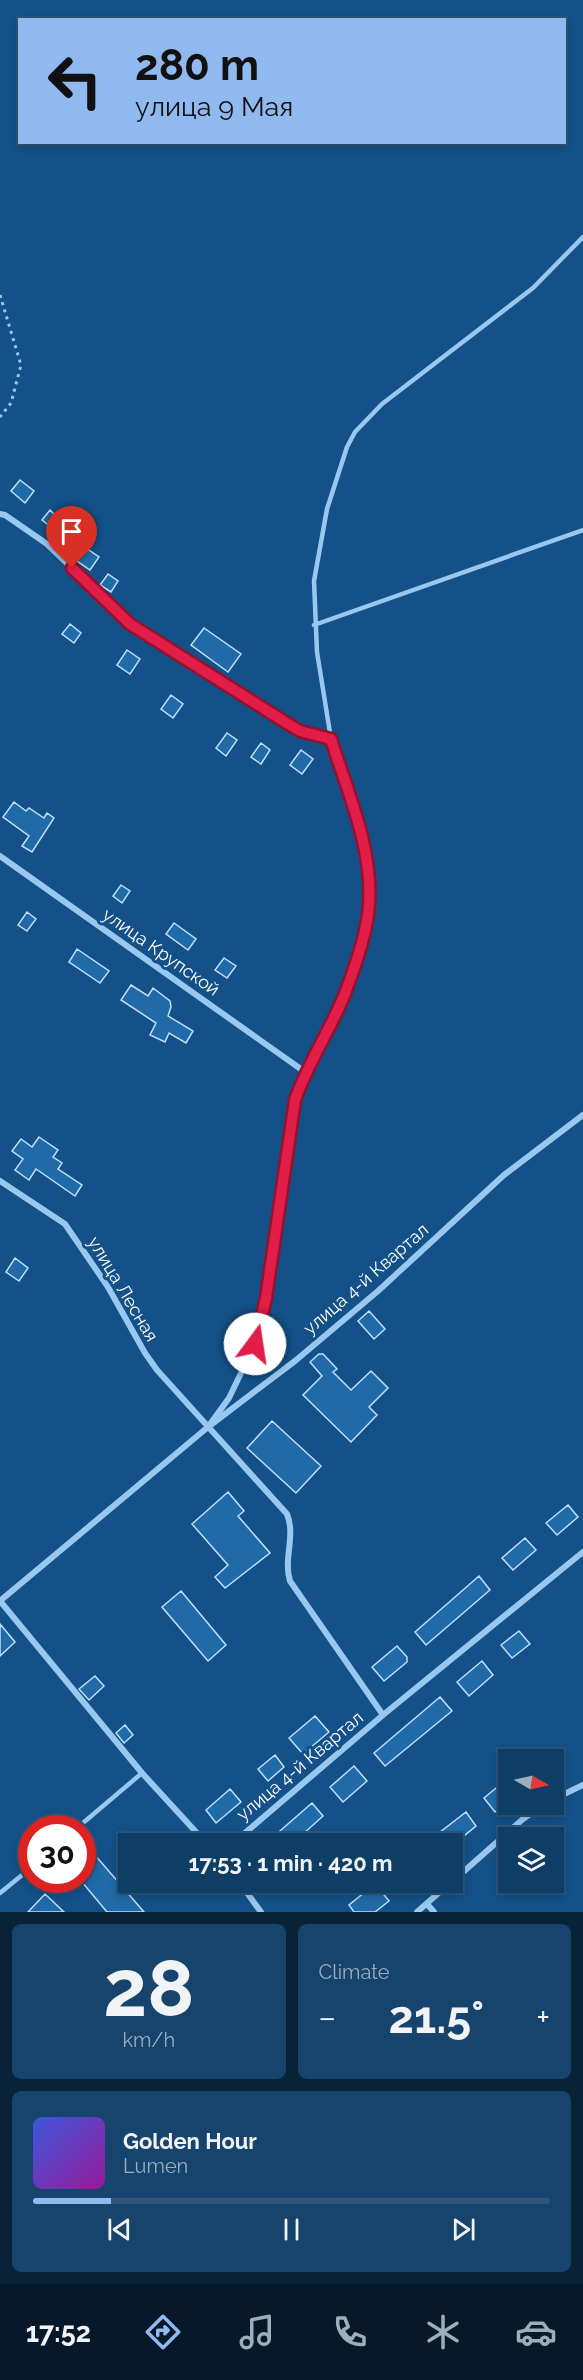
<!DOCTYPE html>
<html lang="en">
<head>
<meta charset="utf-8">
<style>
	body { margin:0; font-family:Raleway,sans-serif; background:#17446c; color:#f1f3f6; height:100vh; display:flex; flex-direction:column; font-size:22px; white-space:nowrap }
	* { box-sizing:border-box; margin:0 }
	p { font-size:20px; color:#9baebf }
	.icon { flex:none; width:33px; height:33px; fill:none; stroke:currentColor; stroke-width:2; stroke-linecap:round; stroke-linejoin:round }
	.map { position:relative; height:1912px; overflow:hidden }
	.details { display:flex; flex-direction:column; gap:12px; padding:12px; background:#082238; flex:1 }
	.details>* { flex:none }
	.banner { position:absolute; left:18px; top:18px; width:548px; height:126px; border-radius:0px; box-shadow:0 3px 9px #0003,0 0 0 2px #2e567a; background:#90b9f0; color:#111; overflow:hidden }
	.needle { width:39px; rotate:99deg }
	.buttons { position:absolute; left:498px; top:1749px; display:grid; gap:12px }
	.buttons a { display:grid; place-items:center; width:66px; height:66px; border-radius:0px; background:#0e3d66; box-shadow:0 3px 9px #0003,0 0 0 2px #2e567a; font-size:30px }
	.speed { position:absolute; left:18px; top:1815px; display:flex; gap:12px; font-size:30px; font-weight:700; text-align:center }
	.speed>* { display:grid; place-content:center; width:78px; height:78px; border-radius:50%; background:#0e3d66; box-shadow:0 3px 9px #0003,0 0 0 2px #2e567a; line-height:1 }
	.speed .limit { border:9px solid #d22; background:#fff; color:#111 }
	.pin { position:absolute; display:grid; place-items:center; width:51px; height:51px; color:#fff; margin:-62px -26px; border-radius:50% 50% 50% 0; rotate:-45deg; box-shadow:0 0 6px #0007 }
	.pin .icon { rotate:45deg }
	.me { position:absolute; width:66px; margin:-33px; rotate:14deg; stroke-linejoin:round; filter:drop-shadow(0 0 4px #0008) }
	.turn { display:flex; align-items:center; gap:21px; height:126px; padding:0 18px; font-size:27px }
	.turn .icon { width:78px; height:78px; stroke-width:2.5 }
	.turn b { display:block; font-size:42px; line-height:51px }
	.big { font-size:45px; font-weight:700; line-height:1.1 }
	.details .widget { flex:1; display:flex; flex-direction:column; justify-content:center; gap:9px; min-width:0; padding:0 21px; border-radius:9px; background:#17446c }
	.details .dial { align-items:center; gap:0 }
	.dial b { font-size:78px; line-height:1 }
	.song { display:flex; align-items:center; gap:18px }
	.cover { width:72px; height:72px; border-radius:9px; background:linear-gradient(135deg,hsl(230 70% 55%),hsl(300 70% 35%)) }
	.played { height:6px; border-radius:3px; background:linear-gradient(90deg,#90b9f0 15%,#2e567a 15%) }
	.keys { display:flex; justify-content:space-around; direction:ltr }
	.heat { display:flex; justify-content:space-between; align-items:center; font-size:33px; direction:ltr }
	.details .tiles { flex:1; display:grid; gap:12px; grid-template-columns:1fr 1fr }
	.widget:last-child { grid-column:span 2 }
	.trip { position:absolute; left:118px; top:1833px; width:345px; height:60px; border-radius:0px; background:#0e3d66; box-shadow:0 3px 9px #0003,0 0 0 2px #2e567a; font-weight:700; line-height:60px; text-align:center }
	.tab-bar { display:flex; height:96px; justify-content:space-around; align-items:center; background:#061829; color:#9baebf }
	.tab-bar .icon { width:42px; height:42px }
	.tab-bar .selected { color:#90b9f0 }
	.tab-bar b { font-size:27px; color:#f1f3f6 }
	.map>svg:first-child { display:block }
	.building { fill:#206aa7; stroke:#bee0fc; stroke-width:1.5 }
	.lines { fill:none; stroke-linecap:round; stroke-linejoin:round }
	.path { stroke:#98c8f0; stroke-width:3; stroke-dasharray:3 4.5; stroke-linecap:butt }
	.service { stroke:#98c8f0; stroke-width:4.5 }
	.minor { stroke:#98c8f0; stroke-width:6 }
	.route-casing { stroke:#92132f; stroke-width:15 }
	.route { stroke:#e11d48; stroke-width:10 }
	.labels { text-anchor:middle; stroke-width:6; stroke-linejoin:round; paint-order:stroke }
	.street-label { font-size:18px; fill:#fff; stroke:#135188 }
</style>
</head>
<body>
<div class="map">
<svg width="583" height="1912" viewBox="0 0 583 1912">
	<rect width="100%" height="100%" fill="#135188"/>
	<path class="building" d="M 20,480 L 34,491 L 25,503 L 11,491 Z
		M 50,510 L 64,524 L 57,532 L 42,520 Z
		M 86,548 L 99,557 L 90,570 L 77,561 Z
		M 108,574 L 118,581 L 111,592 L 100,585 Z
		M 70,624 L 81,633 L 74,643 L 62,634 Z
		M 204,628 L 241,654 L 228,672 L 191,645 Z
		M 127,650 L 140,659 L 130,674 L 117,665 Z
		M 171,695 L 183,704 L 173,718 L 161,709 Z
		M 227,733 L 237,740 L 226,756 L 216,748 Z
		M 261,743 L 270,750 L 261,764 L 251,757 Z
		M 301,750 L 313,759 L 302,774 L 290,765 Z
		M 14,802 L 26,811 L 29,808 L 44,818 L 47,813 L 54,818 L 32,852 L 22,846 L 29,836 L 3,817 Z
		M 121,885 L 130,891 L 122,903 L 113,896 Z
		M 27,912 L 36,919 L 27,931 L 18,925 Z
		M 174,923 L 196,939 L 188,950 L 166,934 Z
		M 77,949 L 109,971 L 100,983 L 69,962 Z
		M 224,958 L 236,966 L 227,978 L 215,970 Z
		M 131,985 L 148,996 L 153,988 L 170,1001 L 171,1007 L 168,1016 L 193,1031 L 186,1043 L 169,1033 L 165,1042 L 150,1035 L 156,1023 L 121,1000 Z
		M 39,1137 L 58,1150 L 53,1157 L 62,1163 L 58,1169 L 82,1185 L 75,1196 L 36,1169 L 29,1180 L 15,1170 L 23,1159 L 12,1151 L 21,1139 L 32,1147 Z
		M 15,1258 L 28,1268 L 19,1281 L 6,1272 Z
		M 369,1311 L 385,1329 L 374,1339 L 358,1321 Z
		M 319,1354 L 323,1354 L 337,1369 L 333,1372 L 351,1390 L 371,1371 L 388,1388 L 369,1407 L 377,1415 L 351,1442 L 303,1395 L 322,1376 L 310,1362 Z
		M 272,1421 L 321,1466 L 296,1493 L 247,1448 Z
		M 228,1492 L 244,1511 L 238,1516 L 270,1553 L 225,1588 L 215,1577 L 228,1565 L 192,1524 Z
		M 568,1505 L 578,1517 L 557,1535 L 546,1523 Z
		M 525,1538 L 536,1550 L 513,1570 L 502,1558 Z
		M 479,1576 L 490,1590 L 426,1645 L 415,1632 Z
		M 181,1591 L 226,1645 L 208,1661 L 162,1607 Z
		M 0,1624 L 15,1642 L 0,1656 Z
		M 519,1631 L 530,1644 L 512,1658 L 501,1645 Z
		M 397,1646 L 407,1657 L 407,1662 L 384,1681 L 372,1667 Z
		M 482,1661 L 493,1675 L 469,1696 L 457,1682 Z
		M 95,1676 L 104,1686 L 89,1700 L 79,1689 Z
		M 440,1697 L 452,1711 L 385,1766 L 374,1753 Z
		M 315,1716 L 329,1732 L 303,1754 L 289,1738 Z
		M 125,1725 L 133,1735 L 124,1743 L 116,1733 Z
		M 275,1755 L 284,1767 L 268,1781 L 258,1769 Z
		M 354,1766 L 367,1781 L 343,1802 L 330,1787 Z
		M 508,1778 L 508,1801 L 495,1812 L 484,1798 Z
		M 230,1789 L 241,1802 L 216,1823 L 206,1810 Z
		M 312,1803 L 323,1816 L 292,1844 L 265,1844 Z
		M 466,1812 L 476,1826 L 454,1844 L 447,1844 L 439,1833 Z
		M 82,1840 L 144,1912 L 107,1912 L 82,1882 Z
		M 375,1884 L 389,1901 L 375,1912 L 354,1912 L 349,1905 Z
		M 45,1894 L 64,1912 L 28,1912 Z"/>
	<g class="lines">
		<path class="path" d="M 0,295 L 21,365 L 11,403 L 0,417"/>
		<path class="service" d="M 314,625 L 583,530
			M 331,739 L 317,652 L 314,581 L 327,509 L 347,447 L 355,432 L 382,404 L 533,288 L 583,237
			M 77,1828 L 142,1773
			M 0,1893 L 32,1867"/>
		<path class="minor" d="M 0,514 L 5,515 L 47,544 L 130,624 L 285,722 L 318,737 L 331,739 C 347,791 373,848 369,904 C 368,932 354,970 344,996 C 329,1032 308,1063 295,1100 L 266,1298 L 255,1344 L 229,1398 L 208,1427
			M 0,856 L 305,1072
			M 0,1181 L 65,1224 L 108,1287 L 145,1353 L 157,1370 L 287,1514 C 296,1536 283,1559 290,1581 L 383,1715
			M 0,1601 L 208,1427 L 295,1361 L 378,1291 L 504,1175 L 583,1115
			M 0,1601 L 142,1773 L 207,1844
			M 554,1799 L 583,1785
			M 232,1844 L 383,1715 L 583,1552
			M 453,1881 L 523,1819 L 544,1804
			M 239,1882 L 261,1912
			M 427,1904 L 434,1912
			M 417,1912 L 451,1882"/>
	</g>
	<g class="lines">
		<defs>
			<path id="route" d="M 72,568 L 130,624 L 285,722 L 300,731 L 331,739 C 347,791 373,848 369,904 C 368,932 354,970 344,996 C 329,1032 308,1063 295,1100 L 266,1298 L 255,1344"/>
		</defs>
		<use href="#route" class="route-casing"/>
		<use href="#route" class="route"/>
	</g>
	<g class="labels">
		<g class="street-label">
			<text transform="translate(161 952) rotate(35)" y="6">улица Крупской</text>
			<text transform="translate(366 1279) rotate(-41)" y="6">улица 4-й Квартал</text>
			<text transform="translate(123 1289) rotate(59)" y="6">улица Лесная</text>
			<text transform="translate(300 1766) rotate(-40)" y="6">улица 4-й Квартал</text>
		</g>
	</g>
</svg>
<div class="buttons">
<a><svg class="needle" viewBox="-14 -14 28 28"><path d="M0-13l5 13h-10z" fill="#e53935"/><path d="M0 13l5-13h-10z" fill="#9baebf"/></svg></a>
<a><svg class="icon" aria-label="layers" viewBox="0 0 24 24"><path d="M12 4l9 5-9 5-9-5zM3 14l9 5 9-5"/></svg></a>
</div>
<div class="speed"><div class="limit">30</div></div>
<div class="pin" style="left:72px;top:568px;background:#d93025"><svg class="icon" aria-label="arrive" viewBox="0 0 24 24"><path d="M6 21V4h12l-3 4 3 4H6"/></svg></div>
<svg class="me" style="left:255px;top:1344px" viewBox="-20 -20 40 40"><circle r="19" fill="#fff"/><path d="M0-13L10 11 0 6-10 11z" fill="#e11d48"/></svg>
<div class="trip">17:53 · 1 min · 420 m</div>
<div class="banner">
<div class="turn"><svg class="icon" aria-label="left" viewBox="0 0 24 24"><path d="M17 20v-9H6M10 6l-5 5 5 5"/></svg><div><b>280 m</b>улица 9 Мая</div></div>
</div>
</div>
<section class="details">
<div class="tiles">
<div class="widget dial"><b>28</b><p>km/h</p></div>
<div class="widget"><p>Climate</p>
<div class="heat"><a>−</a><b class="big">21.5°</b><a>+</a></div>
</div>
<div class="widget">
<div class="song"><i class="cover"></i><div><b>Golden Hour</b><p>Lumen</p></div></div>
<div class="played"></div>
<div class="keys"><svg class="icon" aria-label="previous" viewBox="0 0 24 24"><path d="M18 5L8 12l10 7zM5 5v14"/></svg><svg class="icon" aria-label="pause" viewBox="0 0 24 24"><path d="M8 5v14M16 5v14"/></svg><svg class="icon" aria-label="next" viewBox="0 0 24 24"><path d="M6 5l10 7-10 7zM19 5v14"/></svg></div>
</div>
</div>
</section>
<nav class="tab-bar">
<b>17:52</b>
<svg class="icon selected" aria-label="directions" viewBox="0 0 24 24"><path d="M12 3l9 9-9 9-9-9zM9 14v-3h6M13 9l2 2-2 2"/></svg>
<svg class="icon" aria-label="music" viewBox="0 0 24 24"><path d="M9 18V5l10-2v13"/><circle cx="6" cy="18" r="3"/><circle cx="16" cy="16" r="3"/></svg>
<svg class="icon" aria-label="phone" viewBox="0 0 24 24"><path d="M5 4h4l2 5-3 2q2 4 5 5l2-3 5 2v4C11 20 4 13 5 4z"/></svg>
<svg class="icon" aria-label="climate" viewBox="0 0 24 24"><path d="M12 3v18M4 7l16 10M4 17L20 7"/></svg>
<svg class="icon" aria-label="car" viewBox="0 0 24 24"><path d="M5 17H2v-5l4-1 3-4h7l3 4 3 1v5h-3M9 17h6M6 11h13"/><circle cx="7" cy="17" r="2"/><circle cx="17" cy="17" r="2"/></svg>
</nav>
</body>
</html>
